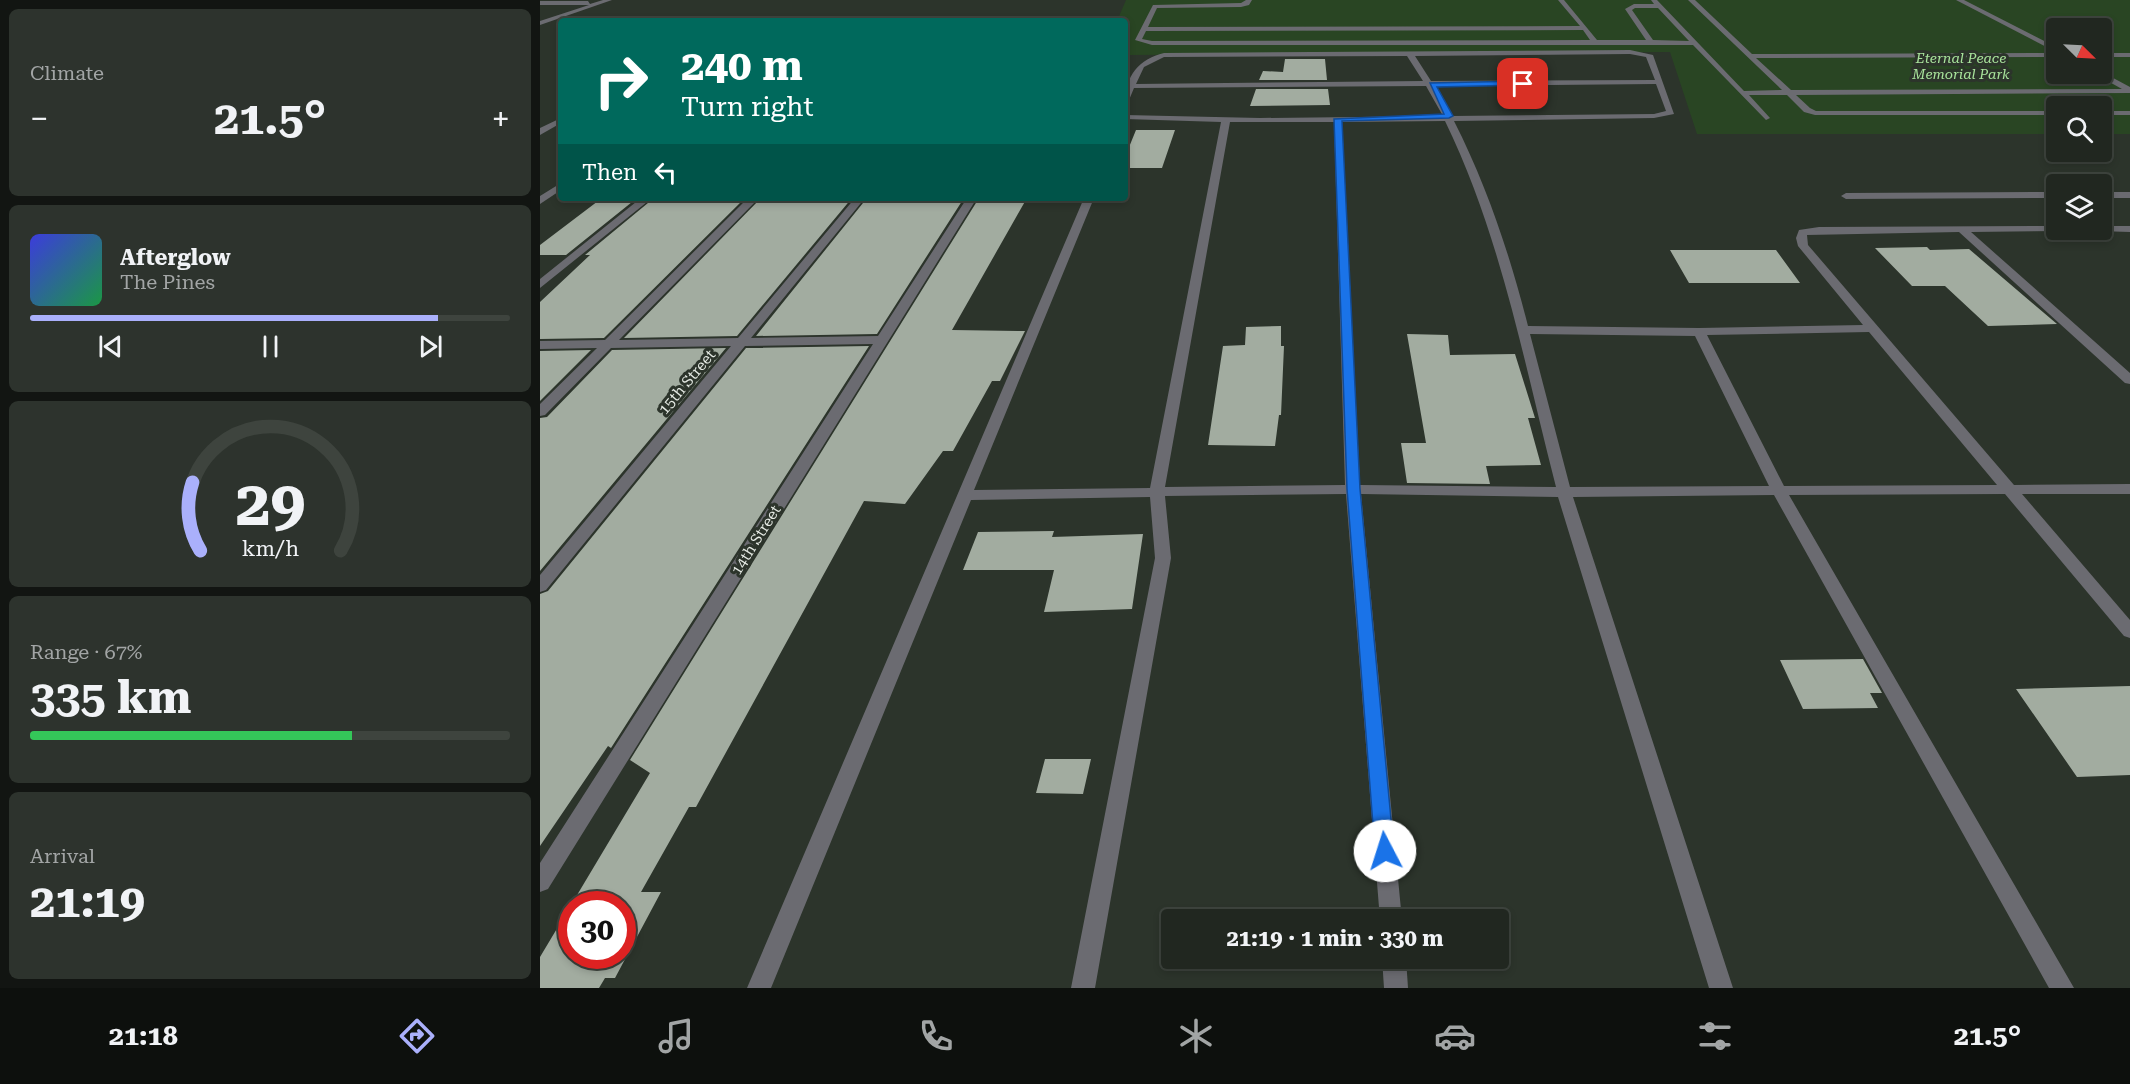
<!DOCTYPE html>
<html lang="en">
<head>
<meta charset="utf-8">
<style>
	body { margin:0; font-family:"Roboto Serif",serif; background:#2d332d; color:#f1f3f6; height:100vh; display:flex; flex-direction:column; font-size:22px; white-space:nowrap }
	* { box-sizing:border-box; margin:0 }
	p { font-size:20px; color:#a2a5a5 }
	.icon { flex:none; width:33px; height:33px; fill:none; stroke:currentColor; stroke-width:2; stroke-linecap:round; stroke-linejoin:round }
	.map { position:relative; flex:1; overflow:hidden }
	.drawer { display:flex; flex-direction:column; gap:9px; padding:9px; background:#121512; width:540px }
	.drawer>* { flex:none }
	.top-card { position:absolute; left:18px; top:18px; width:570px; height:183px; border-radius:6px; box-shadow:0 3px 9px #0003,0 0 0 2px #3e443e; background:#00695c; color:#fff; overflow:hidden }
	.needle { width:39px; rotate:114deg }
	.tools { position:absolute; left:1506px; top:18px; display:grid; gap:12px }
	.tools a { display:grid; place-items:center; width:66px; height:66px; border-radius:6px; background:#212720; box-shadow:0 3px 9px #0003,0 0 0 2px #3e443e; font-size:30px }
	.speed { position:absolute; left:18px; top:891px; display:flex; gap:12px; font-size:30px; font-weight:700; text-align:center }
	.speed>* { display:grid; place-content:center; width:78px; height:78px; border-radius:50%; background:#212720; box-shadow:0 3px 9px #0003,0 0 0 2px #3e443e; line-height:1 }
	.speed .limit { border:9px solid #d22; background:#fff; color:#111 }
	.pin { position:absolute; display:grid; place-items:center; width:51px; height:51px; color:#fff; margin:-26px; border-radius:12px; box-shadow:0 3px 9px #0006 }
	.me { position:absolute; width:66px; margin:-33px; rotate:355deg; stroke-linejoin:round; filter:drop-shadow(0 0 4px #0008) }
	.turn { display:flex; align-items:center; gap:21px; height:126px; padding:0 24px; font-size:27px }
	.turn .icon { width:78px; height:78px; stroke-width:2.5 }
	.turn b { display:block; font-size:42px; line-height:51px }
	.then { display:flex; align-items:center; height:57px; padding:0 24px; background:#0003; gap:12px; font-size:22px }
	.big { font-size:45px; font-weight:700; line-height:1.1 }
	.drawer .tile { flex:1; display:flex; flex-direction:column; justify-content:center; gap:9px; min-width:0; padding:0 21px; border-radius:9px; background:#2d332d }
	.drawer .dial { align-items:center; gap:0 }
	.dial svg { height:156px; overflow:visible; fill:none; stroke:#3e443e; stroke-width:7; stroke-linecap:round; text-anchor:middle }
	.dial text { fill:#f1f3f6; stroke:none }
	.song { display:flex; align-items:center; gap:18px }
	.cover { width:72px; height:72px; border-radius:9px; background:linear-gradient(135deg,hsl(240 70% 55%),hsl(140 70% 35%)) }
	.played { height:6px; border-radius:3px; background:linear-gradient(90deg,#aab0fb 85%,#3e443e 85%) }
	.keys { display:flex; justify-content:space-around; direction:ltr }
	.heat { display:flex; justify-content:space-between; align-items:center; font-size:33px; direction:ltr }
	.charge { height:9px; border-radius:4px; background:linear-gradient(90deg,#34c759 67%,#3e443e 0) }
	.trip { position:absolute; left:621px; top:909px; width:348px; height:60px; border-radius:6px; background:#212720; box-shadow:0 3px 9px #0003,0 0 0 2px #3e443e; font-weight:700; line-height:60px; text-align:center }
	.dock { display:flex; height:96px; justify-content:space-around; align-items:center; background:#0d100d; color:#a2a5a5 }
	.dock .icon { width:42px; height:42px }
	.dock .active { color:#aab0fb }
	.dock b { font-size:27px; color:#f1f3f6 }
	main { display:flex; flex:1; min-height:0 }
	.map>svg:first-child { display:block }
	.green { fill:#294523; fill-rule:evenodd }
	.building { fill:#a2aca0; fill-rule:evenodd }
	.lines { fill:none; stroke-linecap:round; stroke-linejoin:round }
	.service { fill:#6b6b71; fill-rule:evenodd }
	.minor { fill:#6b6b71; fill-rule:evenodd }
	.route { fill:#1a73e8; stroke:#114b97; stroke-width:1.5 }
	.labels { text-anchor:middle; stroke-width:6; stroke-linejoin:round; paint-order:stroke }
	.far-park-label { font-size:14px; font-style:italic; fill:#a9e49c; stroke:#2c342b }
	.street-label { font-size:15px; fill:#e5eae4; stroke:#2c342b }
</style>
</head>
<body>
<main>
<section class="drawer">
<div class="tile"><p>Climate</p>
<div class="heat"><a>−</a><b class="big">21.5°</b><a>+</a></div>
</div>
<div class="tile">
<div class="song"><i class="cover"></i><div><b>Afterglow</b><p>The Pines</p></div></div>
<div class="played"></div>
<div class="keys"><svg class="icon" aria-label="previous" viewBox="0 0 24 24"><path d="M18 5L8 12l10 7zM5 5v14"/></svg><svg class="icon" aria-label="pause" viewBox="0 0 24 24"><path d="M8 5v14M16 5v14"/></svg><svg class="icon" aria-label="next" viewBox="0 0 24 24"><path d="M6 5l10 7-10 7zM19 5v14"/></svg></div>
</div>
<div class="tile dial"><svg viewBox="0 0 100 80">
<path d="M14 69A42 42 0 1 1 86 69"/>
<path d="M14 69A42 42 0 0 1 10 34" stroke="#aab0fb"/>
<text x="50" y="56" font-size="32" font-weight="700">29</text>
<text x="50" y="72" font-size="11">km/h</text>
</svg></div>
<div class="tile"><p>Range · 67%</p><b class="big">335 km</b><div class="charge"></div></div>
<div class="tile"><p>Arrival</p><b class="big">21:19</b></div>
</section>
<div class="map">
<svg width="1590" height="988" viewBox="0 0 1590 988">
	<rect width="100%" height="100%" fill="#2c342b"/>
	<path class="green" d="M 586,0 L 1590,0 L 1590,134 L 1562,134 L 1562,106 L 1516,106 L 1516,134 L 1157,134 L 1130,52 L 585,55 L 585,21 L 577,21 ZM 1516,28 L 1562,28 L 1562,74 L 1516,74 Z"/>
	<path class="building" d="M 745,59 L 785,59 L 787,80 L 719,80 L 723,71 L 743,72 Z
		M 716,89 L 788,89 L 790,105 L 710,106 Z
		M 596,130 L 635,130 L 622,168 L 585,168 L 585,157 Z
		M 62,198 L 97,198 L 26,255 L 0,255 L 0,245 Z
		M 114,198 L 205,198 L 64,338 L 0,339 L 0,302 L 50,255 L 45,255 Z
		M 221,198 L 312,198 L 197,336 L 84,338 Z
		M 327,198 L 424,198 L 337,334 L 216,336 Z
		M 439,198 L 487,198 L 412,330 L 485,331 L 460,381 L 452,381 L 413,451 L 403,451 L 365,504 L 324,501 L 156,807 L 149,807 L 101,892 L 121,892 L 75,978 L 65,978 L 59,988 L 0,988 L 0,957 L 110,773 L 90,760 ZM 32,904 L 82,904 L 82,956 L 32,956 Z
		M 1387,247 L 1390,250 L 1429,249 L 1517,324 L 1448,326 L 1405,286 L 1372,286 L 1335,248 Z
		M 1130,250 L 1236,250 L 1260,283 L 1149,283 Z
		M 741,326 L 741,346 L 744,346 L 741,415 L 739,415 L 735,446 L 668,445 L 683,346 L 705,345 L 706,327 Z
		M 867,334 L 908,335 L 910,355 L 975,354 L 995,418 L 988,418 L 1001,465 L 946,466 L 950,484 L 867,483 L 861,443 L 886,443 Z
		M 329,346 L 71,748 L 68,746 L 0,846 L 0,594 L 8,591 L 206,348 Z
		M 186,348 L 0,571 L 0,418 L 7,417 L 72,350 Z
		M 51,350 L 0,401 L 0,351 Z
		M 514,531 L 512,537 L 603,534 L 592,609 L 504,612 L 514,570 L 423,570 L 438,532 Z
		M 1323,659 L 1342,693 L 1330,693 L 1338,708 L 1263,709 L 1240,660 Z
		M 1590,686 L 1590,775 L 1537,777 L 1476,689 Z
		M 505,759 L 551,759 L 543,794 L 496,793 Z"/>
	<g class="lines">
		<path class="service" d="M 706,0 L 712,0 L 709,5 L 701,7 L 617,8 L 608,27 L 1040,26 L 1018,0 L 1024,0 L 1057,40 L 1106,40 L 1085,9 L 1094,4 L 1114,4 L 1111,0 L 1117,0 L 1204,91 L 1242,90 L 1148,0 L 1155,0 L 1212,54 L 1516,53 L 1516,57 L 1216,58 L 1251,90 L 1582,89 L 1555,74 L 1562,72 L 1590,87 L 1590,93 L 1256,95 L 1270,108 L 1276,111 L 1516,111 L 1516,115 L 1275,115 L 1264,112 L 1247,95 L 1209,95 L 1230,118 L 1226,120 L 1153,45 L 612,45 L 595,40 L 613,5 L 701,3 ZM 1095,8 L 1118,8 L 1149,41 L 1113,40 L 1092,10 ZM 1043,30 L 1050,40 L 612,41 L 602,39 L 606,31 Z
			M 1416,0 L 1424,0 L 1516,47 L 1516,52 Z
			M 1562,53 L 1590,53 L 1590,57 L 1562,57 Z
			M 1562,111 L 1590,111 L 1590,115 L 1562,115 Z"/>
		<path class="minor" d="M 63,0 L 72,0 L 0,25 L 0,21 L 49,5 L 0,5 L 0,1 L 48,1 L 50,4 Z
			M 1090,50 L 1113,55 L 1134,114 L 1114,118 L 914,121 C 947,186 970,255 988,326 L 1159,328 L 1323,325 L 1258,246 L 1256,238 L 1259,230 L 1279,227 L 1516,226 L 1516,230 L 1521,230 L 1520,231 L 1431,232 L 1590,373 L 1590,384 L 1585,383 L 1419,232 L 1267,235 L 1268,245 L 1474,485 L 1590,484 L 1590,494 L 1482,494 L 1590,620 L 1590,638 L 1584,636 L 1465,494 L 1249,495 L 1534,988 L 1509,988 L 1234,495 L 1033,497 L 1193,988 L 1169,988 L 1018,497 L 821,494 L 862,920 L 840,920 L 806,494 L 625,496 L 631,558 L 555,988 L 531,988 L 615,558 L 610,497 L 431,500 L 231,988 L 207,988 L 544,198 L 554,198 L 434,490 L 610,488 L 681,122 L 585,119 L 585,115 L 720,118 L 903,116 L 886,86 L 594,88 L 589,100 L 585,102 C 585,76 599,59 624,53 ZM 1090,54 L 1106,57 L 1115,80 L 891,81 L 875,56 ZM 867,56 L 883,81 L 596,84 L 604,67 L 624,57 ZM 1116,84 L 1126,111 L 1114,114 L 911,116 L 894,86 ZM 905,121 C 961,236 984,363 1016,487 L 820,485 L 802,122 ZM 690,122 L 794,122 L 805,485 L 625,487 ZM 1329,332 L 1457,485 L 1244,486 L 1167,335 ZM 990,334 L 1155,336 L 1229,486 L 1030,487 Z
			M 21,118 L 21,123 L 0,135 L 0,128 Z
			M 21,183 L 21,190 L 0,204 L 0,196 Z
			M 1516,192 L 1516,198 L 1306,199 L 1301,196 L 1306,193 Z
			M 1562,192 L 1590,192 L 1590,198 L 1562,198 Z
			M 101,198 L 112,198 L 0,288 L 0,279 Z
			M 208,198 L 219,198 L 79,340 L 198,338 L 315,198 L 325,198 L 211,338 L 338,336 L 427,198 L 437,198 L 8,889 L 0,892 L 0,863 L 333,344 L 205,346 L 6,590 L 0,592 L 0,575 L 191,346 L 71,348 L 5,415 L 0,416 L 0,404 L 57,348 L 0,349 L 0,341 L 65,340 Z
			M 1562,226 L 1590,226 L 1590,232 L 1558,231 L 1557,230 L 1562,230 Z
			M 842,958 L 866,958 L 868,988 L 844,988 Z"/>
	</g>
	<path class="route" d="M 983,81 L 985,85 L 897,87 L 913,116 L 909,118 L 802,121 L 820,489 L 854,851 L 852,857 L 845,860 L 838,857 L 835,851 L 807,489 L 794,119 L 904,114 L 890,83 Z"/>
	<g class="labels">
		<g class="far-park-label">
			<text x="1421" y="63">Eternal Peace<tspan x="1421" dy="16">Memorial Park</tspan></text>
		</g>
		<g class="street-label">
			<text transform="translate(147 382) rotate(-50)" y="5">15th Street</text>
			<text transform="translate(216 540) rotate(-58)" y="5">14th Street</text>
		</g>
	</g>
</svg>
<div class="tools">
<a><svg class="needle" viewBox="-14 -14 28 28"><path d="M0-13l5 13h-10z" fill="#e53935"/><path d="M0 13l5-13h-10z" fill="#a2a5a5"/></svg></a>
<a><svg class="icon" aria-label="search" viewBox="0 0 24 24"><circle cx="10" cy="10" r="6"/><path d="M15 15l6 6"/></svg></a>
<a><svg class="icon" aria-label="layers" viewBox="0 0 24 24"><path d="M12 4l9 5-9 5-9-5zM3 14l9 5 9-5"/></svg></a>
</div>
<div class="speed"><div class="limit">30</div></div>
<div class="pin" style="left:983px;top:84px;background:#d93025"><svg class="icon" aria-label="arrive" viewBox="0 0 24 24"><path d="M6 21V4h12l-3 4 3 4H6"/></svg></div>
<svg class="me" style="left:845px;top:851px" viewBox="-20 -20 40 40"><circle r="19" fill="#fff"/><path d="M0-13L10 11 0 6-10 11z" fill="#1a73e8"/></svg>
<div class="trip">21:19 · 1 min · 330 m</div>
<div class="top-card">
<div class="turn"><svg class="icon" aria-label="right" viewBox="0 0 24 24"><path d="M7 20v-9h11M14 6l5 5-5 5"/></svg><div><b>240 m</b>Turn right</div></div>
<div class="then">Then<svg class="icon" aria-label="left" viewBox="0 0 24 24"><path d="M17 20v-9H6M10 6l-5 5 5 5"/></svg></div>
</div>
</div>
</main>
<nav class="dock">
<b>21:18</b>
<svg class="icon active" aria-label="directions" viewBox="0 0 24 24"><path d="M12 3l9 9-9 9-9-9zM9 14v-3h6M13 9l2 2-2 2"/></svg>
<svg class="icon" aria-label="music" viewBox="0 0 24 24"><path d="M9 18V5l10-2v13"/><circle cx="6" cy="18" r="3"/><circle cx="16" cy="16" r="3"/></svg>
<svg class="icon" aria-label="phone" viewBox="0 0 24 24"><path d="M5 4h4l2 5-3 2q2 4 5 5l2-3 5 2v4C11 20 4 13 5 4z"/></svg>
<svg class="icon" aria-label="climate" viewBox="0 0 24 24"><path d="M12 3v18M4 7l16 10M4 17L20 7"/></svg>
<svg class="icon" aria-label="car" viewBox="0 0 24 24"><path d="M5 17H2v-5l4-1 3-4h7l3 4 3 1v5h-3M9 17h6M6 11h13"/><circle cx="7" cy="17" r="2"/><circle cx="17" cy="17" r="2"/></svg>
<svg class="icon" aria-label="filters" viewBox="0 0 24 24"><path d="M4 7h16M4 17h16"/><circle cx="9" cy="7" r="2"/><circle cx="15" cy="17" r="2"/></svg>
<b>21.5°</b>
</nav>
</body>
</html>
